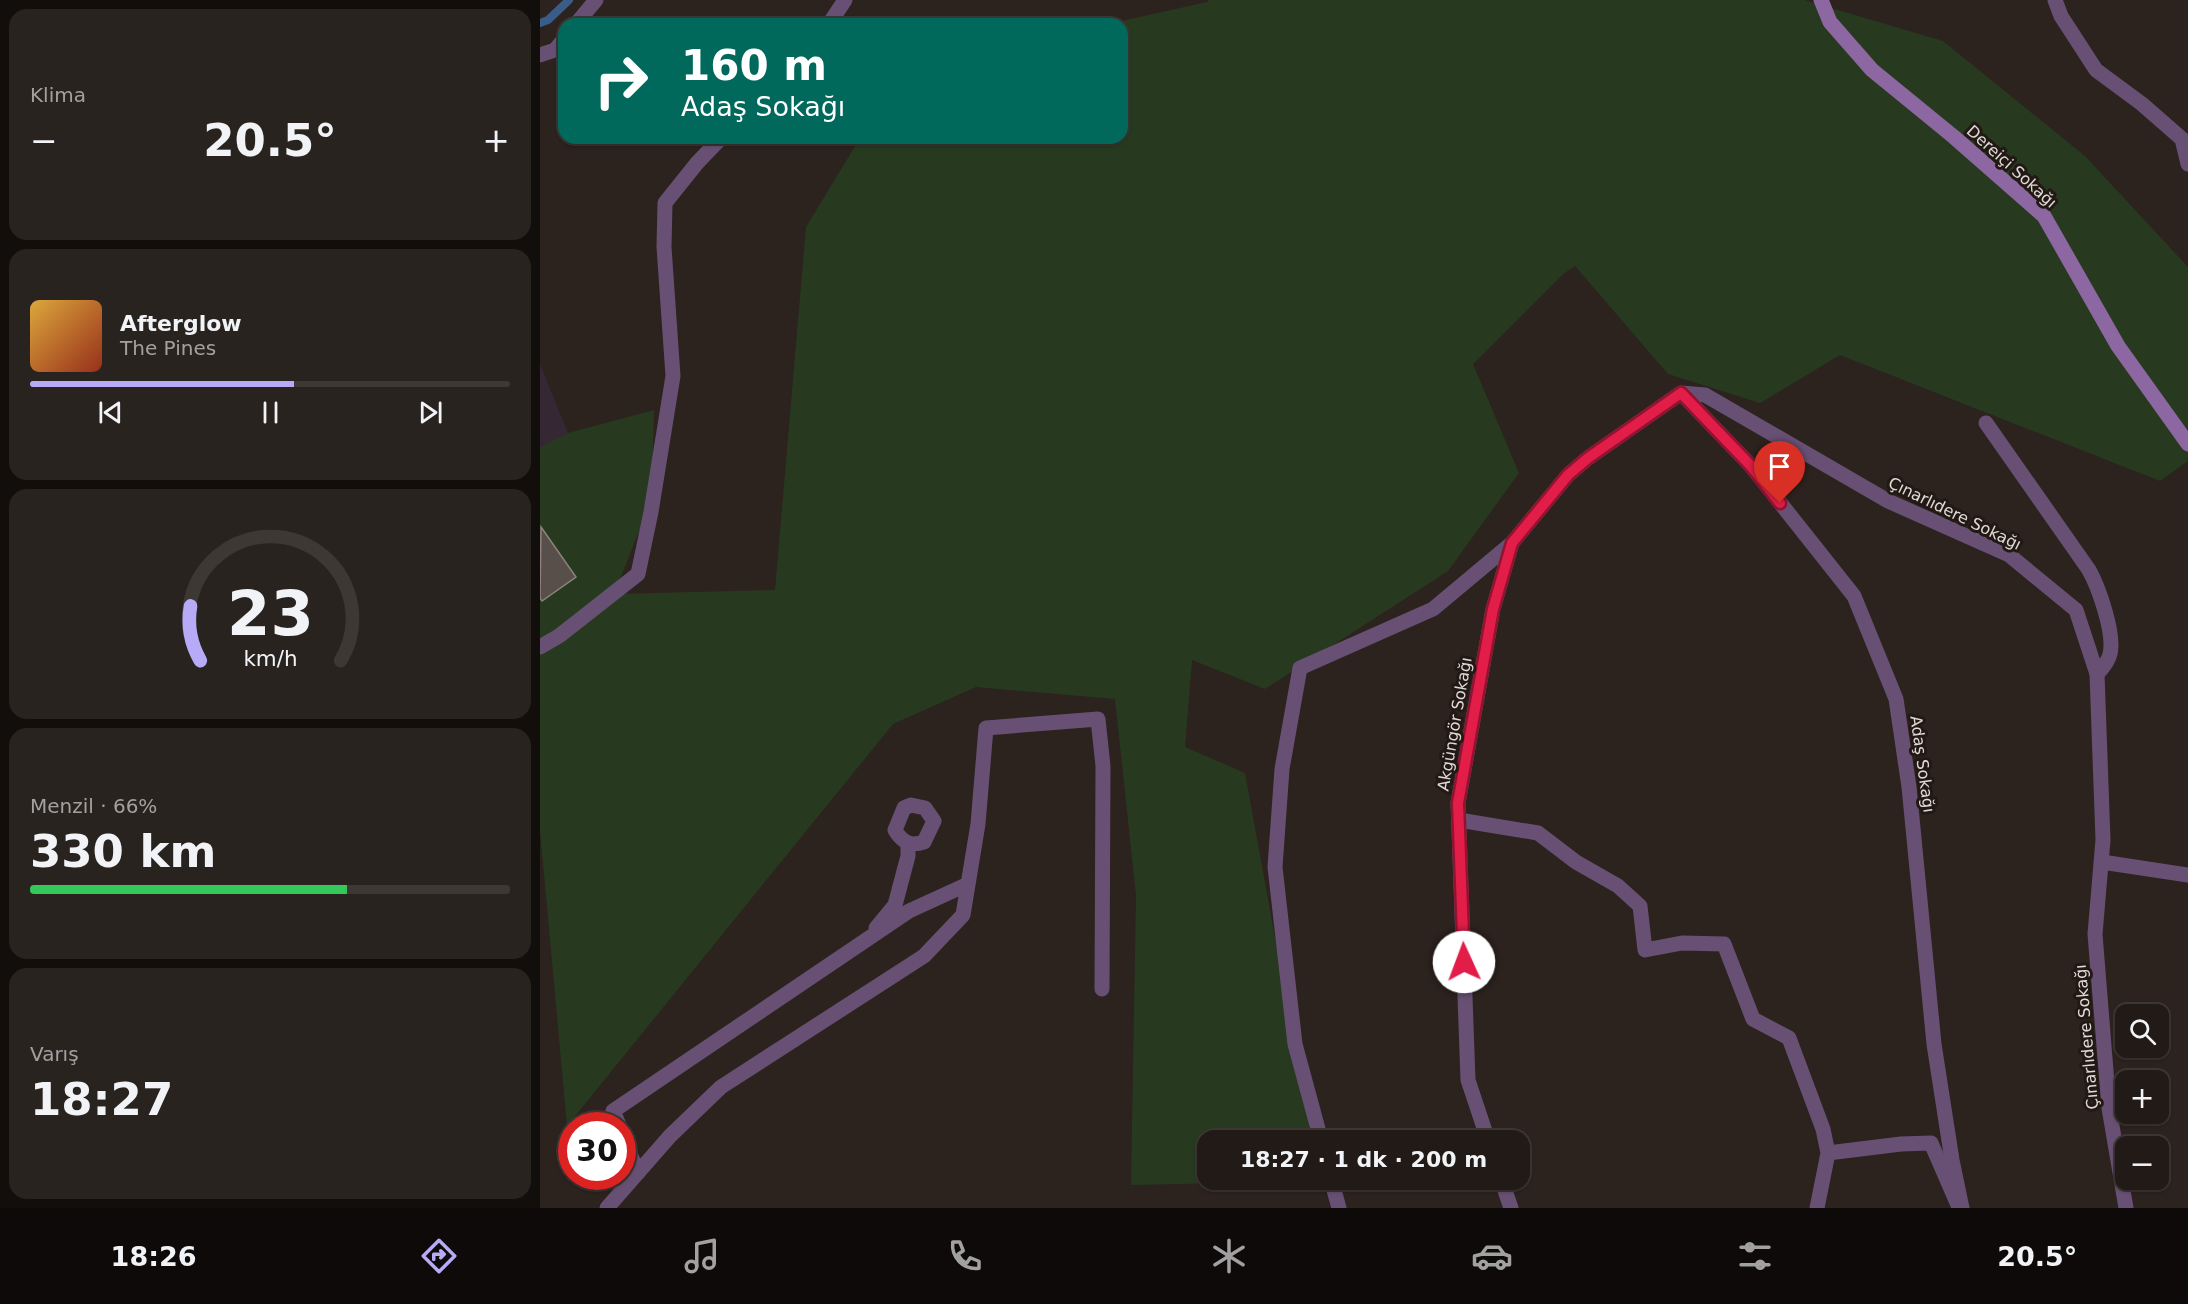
<!DOCTYPE html>
<html lang="tr">
<head>
<meta charset="utf-8">
<style>
	body { margin:0; font-family:"DejaVu Sans",sans-serif; background:#29231f; color:#f1f3f6; height:100vh; display:flex; flex-direction:column; font-size:22px; white-space:nowrap }
	* { box-sizing:border-box; margin:0 }
	p { font-size:20px; color:#a2a1a1 }
	.icon { flex:none; width:33px; height:33px; fill:none; stroke:currentColor; stroke-width:2; stroke-linecap:round; stroke-linejoin:round }
	.map { position:relative; flex:1; overflow:hidden }
	.details { display:flex; flex-direction:column; gap:9px; padding:9px; background:#120e0c; width:540px }
	.details>* { flex:none }
	.guide { position:absolute; left:18px; top:18px; width:570px; height:126px; border-radius:18px; box-shadow:0 2px 4px #0004,0 0 0 2px #3e3835; background:#00695c; color:#fff; overflow:hidden }
	.tools { position:absolute; left:1575px; top:1004px; display:grid; gap:12px }
	.tools a { display:grid; place-items:center; width:54px; height:54px; border-radius:12px; background:#211a16; box-shadow:0 2px 4px #0004,0 0 0 2px #3e3835; font-size:30px }
	.speed { position:absolute; left:18px; top:1112px; display:flex; gap:12px; font-size:30px; font-weight:700; text-align:center }
	.speed>* { display:grid; place-content:center; width:78px; height:78px; border-radius:50%; background:#211a16; box-shadow:0 2px 4px #0004,0 0 0 2px #3e3835; line-height:1 }
	.speed .limit { border:9px solid #d22; background:#fff; color:#111 }
	.pin { position:absolute; display:grid; place-items:center; width:51px; height:51px; color:#fff; margin:-62px -26px; border-radius:50% 50% 50% 0; rotate:-45deg; box-shadow:0 0 6px #0007 }
	.pin .icon { rotate:45deg }
	.me { position:absolute; width:66px; margin:-33px; rotate:358deg; stroke-linejoin:round; filter:drop-shadow(0 0 4px #0008) }
	.turn { display:flex; align-items:center; gap:21px; height:126px; padding:0 24px; font-size:27px }
	.turn .icon { width:78px; height:78px; stroke-width:2.5 }
	.turn b { display:block; font-size:42px; line-height:51px }
	.big { font-size:45px; font-weight:700; line-height:1.1 }
	.details .card { flex:1; display:flex; flex-direction:column; justify-content:center; gap:9px; min-width:0; padding:0 21px; border-radius:18px; background:#29231f }
	.details .dial { align-items:center; gap:0 }
	.dial svg { height:156px; overflow:visible; fill:none; stroke:#3e3835; stroke-width:7; stroke-linecap:round; text-anchor:middle }
	.dial text { fill:#f1f3f6; stroke:none }
	.song { display:flex; align-items:center; gap:18px }
	.cover { width:72px; height:72px; border-radius:9px; background:linear-gradient(135deg,hsl(40 70% 55%),hsl(10 70% 35%)) }
	.played { height:6px; border-radius:3px; background:linear-gradient(90deg,#b7abf8 55%,#3e3835 55%) }
	.keys { display:flex; justify-content:space-around; direction:ltr }
	.heat { display:flex; justify-content:space-between; align-items:center; font-size:33px; direction:ltr }
	.charge { height:9px; border-radius:4px; background:linear-gradient(90deg,#34c759 66%,#3e3835 0) }
	.trip { position:absolute; left:657px; top:1130px; width:333px; height:60px; border-radius:18px; background:#211a16; box-shadow:0 2px 4px #0004,0 0 0 2px #3e3835; font-weight:700; line-height:60px; text-align:center }
	.tabs { display:flex; height:96px; justify-content:space-around; align-items:center; background:#0d0a09; color:#a2a1a1 }
	.tabs .icon { width:42px; height:42px }
	.tabs .current { color:#b7abf8 }
	.tabs b { font-size:27px; color:#f1f3f6 }
	main { display:flex; flex:1; min-height:0 }
	.map>svg:first-child { display:block }
	.industrial { fill:#352733 }
	.green { fill:#273a20 }
	.lines { fill:none; stroke-linecap:round; stroke-linejoin:round }
	.stream { stroke:#395d88; stroke-width:8 }
	.building { fill:#594f4a; stroke:#8e827c; stroke-width:1.5 }
	.lane { stroke:#685074; stroke-width:15 }
	.street { stroke:#685074; stroke-width:15 }
	.secondary { stroke:#8d67a1; stroke-width:15 }
	.route-casing { stroke:#92132f; stroke-width:15 }
	.route { stroke:#e11d48; stroke-width:10 }
	.labels { text-anchor:middle; stroke-width:6; stroke-linejoin:round; paint-order:stroke }
	.street-label { font-size:16px; fill:#e0d9d6; stroke:#221915 }
</style>
</head>
<body>
<main>
<section class="details">
<div class="card"><p>Klima</p>
<div class="heat"><a>−</a><b class="big">20.5°</b><a>+</a></div>
</div>
<div class="card">
<div class="song"><i class="cover"></i><div><b>Afterglow</b><p>The Pines</p></div></div>
<div class="played"></div>
<div class="keys"><svg class="icon" aria-label="previous" viewBox="0 0 24 24"><path d="M18 5L8 12l10 7zM5 5v14"/></svg><svg class="icon" aria-label="pause" viewBox="0 0 24 24"><path d="M8 5v14M16 5v14"/></svg><svg class="icon" aria-label="next" viewBox="0 0 24 24"><path d="M6 5l10 7-10 7zM19 5v14"/></svg></div>
</div>
<div class="card dial"><svg viewBox="0 0 100 80">
<path d="M14 69A42 42 0 1 1 86 69"/>
<path d="M14 69A42 42 0 0 1 9 41" stroke="#b7abf8"/>
<text x="50" y="56" font-size="32" font-weight="700">23</text>
<text x="50" y="72" font-size="11">km/h</text>
</svg></div>
<div class="card"><p>Menzil · 66%</p><b class="big">330 km</b><div class="charge"></div></div>
<div class="card"><p>Varış</p><b class="big">18:27</b></div>
</section>
<div class="map">
<svg width="1648" height="1208" viewBox="0 0 1648 1208">
	<rect width="100%" height="100%" fill="#2c221e"/>
	<path class="industrial" d="M 0,364 L 28,433 L 0,447 Z"/>
	<path class="green" d="M 669,0 L 1264,0 L 1403,41 L 1545,156 L 1648,267 L 1648,461 L 1620,481 L 1300,355 L 1220,403 L 1128,374 L 1035,266 L 1023,274 L 933,364 L 979,473 L 908,571 L 725,689 L 652,660 L 645,747 L 705,773 L 772,1140 L 668,1140 L 668,1179 L 779,1179 L 779,1181 L 591,1185 L 596,895 L 575,699 L 436,687 L 353,724 L 27,1126 L 0,830 L 0,447 L 28,433 L 114,410 L 112,499 L 74,594 L 235,590 L 266,227 L 320,138 L 582,138 L 582,24 L 568,24 L 667,2 Z"/>
	<g class="lines">
		<path class="stream" d="M 0,23 L 8,20 L 29,0"/>
	</g>
	<path class="building" d="M 1,527 L 36,577 L 2,601 L 0,598 Z"/>
	<g class="lines">
		<path class="lane" d="M 1446,423 L 1549,570 C 1559,588 1575,634 1570,654 C 1568,662 1563,668 1557,674
			M 371,805 L 385,808 L 394,821 L 384,842 C 370,847 362,842 355,830 L 364,808 Z
			M 919,820 L 998,833 L 1036,862 L 1078,886 L 1100,906 L 1105,950 L 1142,943 L 1184,944 L 1213,1019 L 1249,1038 L 1283,1129 L 1288,1153 L 1361,1144 L 1391,1143 L 1418,1205
			M 336,928 L 355,905 L 368,856 L 368,844
			M 79,1125 L 73,1111 L 369,911 L 428,884
			M 82,1134 L 98,1173
			M 67,1208 L 130,1136 L 181,1087 L 384,956 L 423,915 L 438,824 L 446,728 L 558,719 L 563,766 L 562,989
			M 1277,1208 L 1288,1153"/>
		<path class="street" d="M 1515,0 L 1521,16 L 1556,70 L 1602,104 L 1642,139 L 1648,164
			M 36,24 L 56,0
			M 289,24 L 305,0
			M 0,55 L 15,50 L 24,39
			M 1141,393 L 1165,395 L 1348,501 L 1469,555 L 1536,610 L 1557,674 L 1563,840 L 1555,934 L 1569,1108 L 1586,1208
			M 1141,393 L 1211,466 L 1314,596 L 1356,699 L 1369,787 L 1394,1044 L 1412,1160 L 1422,1208
			M 0,647 L 19,636 L 98,574 L 111,512 L 133,376 L 124,247 L 125,203 L 157,163 L 181,138
			M 1562,862 L 1648,875
			M 781,1140 L 755,1044 L 735,867 L 742,769 L 760,668 L 893,609 L 972,543
			M 948,1140 L 928,1080 L 918,803 L 953,609 L 972,543 L 1028,475 L 1048,458 L 1141,393
			M 791,1179 L 799,1208
			M 961,1179 L 971,1208"/>
		<path class="secondary" d="M 1281,0 L 1290,22 L 1332,70 L 1414,137 L 1504,216 L 1578,346 L 1648,444"/>
	</g>
	<g class="lines">
		<defs>
			<path id="route" d="M 924,962 L 918,803 L 953,609 L 972,543 L 1028,475 L 1048,458 L 1141,393 L 1211,466 L 1240,503"/>
		</defs>
		<use href="#route" class="route-casing"/>
		<use href="#route" class="route"/>
	</g>
	<g class="labels">
		<g class="street-label">
			<text transform="translate(1472 166) rotate(42)" y="6">Dereiçi Sokağı</text>
			<text transform="translate(1415 513) rotate(26)" y="6">Çınarlıdere Sokağı</text>
			<text transform="translate(914 724) rotate(-80)" y="6">Akgüngör Sokağı</text>
			<text transform="translate(1383 764) rotate(82)" y="6">Adaş Sokağı</text>
			<text transform="translate(1546 1037) rotate(-95)" y="6">Çınarlıdere Sokağı</text>
		</g>
	</g>
</svg>
<div class="tools">
<a><svg class="icon" aria-label="search" viewBox="0 0 24 24"><circle cx="10" cy="10" r="6"/><path d="M15 15l6 6"/></svg></a>
<a>+</a>
<a>−</a>
</div>
<div class="speed"><div class="limit">30</div></div>
<div class="pin" style="left:1240px;top:503px;background:#d93025"><svg class="icon" aria-label="arrive" viewBox="0 0 24 24"><path d="M6 21V4h12l-3 4 3 4H6"/></svg></div>
<svg class="me" style="left:924px;top:962px" viewBox="-20 -20 40 40"><circle r="19" fill="#fff"/><path d="M0-13L10 11 0 6-10 11z" fill="#e11d48"/></svg>
<div class="trip">18:27 · 1 dk · 200 m</div>
<div class="guide">
<div class="turn"><svg class="icon" aria-label="right" viewBox="0 0 24 24"><path d="M7 20v-9h11M14 6l5 5-5 5"/></svg><div><b>160 m</b>Adaş Sokağı</div></div>
</div>
</div>
</main>
<nav class="tabs">
<b>18:26</b>
<svg class="icon current" aria-label="directions" viewBox="0 0 24 24"><path d="M12 3l9 9-9 9-9-9zM9 14v-3h6M13 9l2 2-2 2"/></svg>
<svg class="icon" aria-label="music" viewBox="0 0 24 24"><path d="M9 18V5l10-2v13"/><circle cx="6" cy="18" r="3"/><circle cx="16" cy="16" r="3"/></svg>
<svg class="icon" aria-label="phone" viewBox="0 0 24 24"><path d="M5 4h4l2 5-3 2q2 4 5 5l2-3 5 2v4C11 20 4 13 5 4z"/></svg>
<svg class="icon" aria-label="climate" viewBox="0 0 24 24"><path d="M12 3v18M4 7l16 10M4 17L20 7"/></svg>
<svg class="icon" aria-label="car" viewBox="0 0 24 24"><path d="M5 17H2v-5l4-1 3-4h7l3 4 3 1v5h-3M9 17h6M6 11h13"/><circle cx="7" cy="17" r="2"/><circle cx="17" cy="17" r="2"/></svg>
<svg class="icon" aria-label="filters" viewBox="0 0 24 24"><path d="M4 7h16M4 17h16"/><circle cx="9" cy="7" r="2"/><circle cx="15" cy="17" r="2"/></svg>
<b>20.5°</b>
</nav>
</body>
</html>
